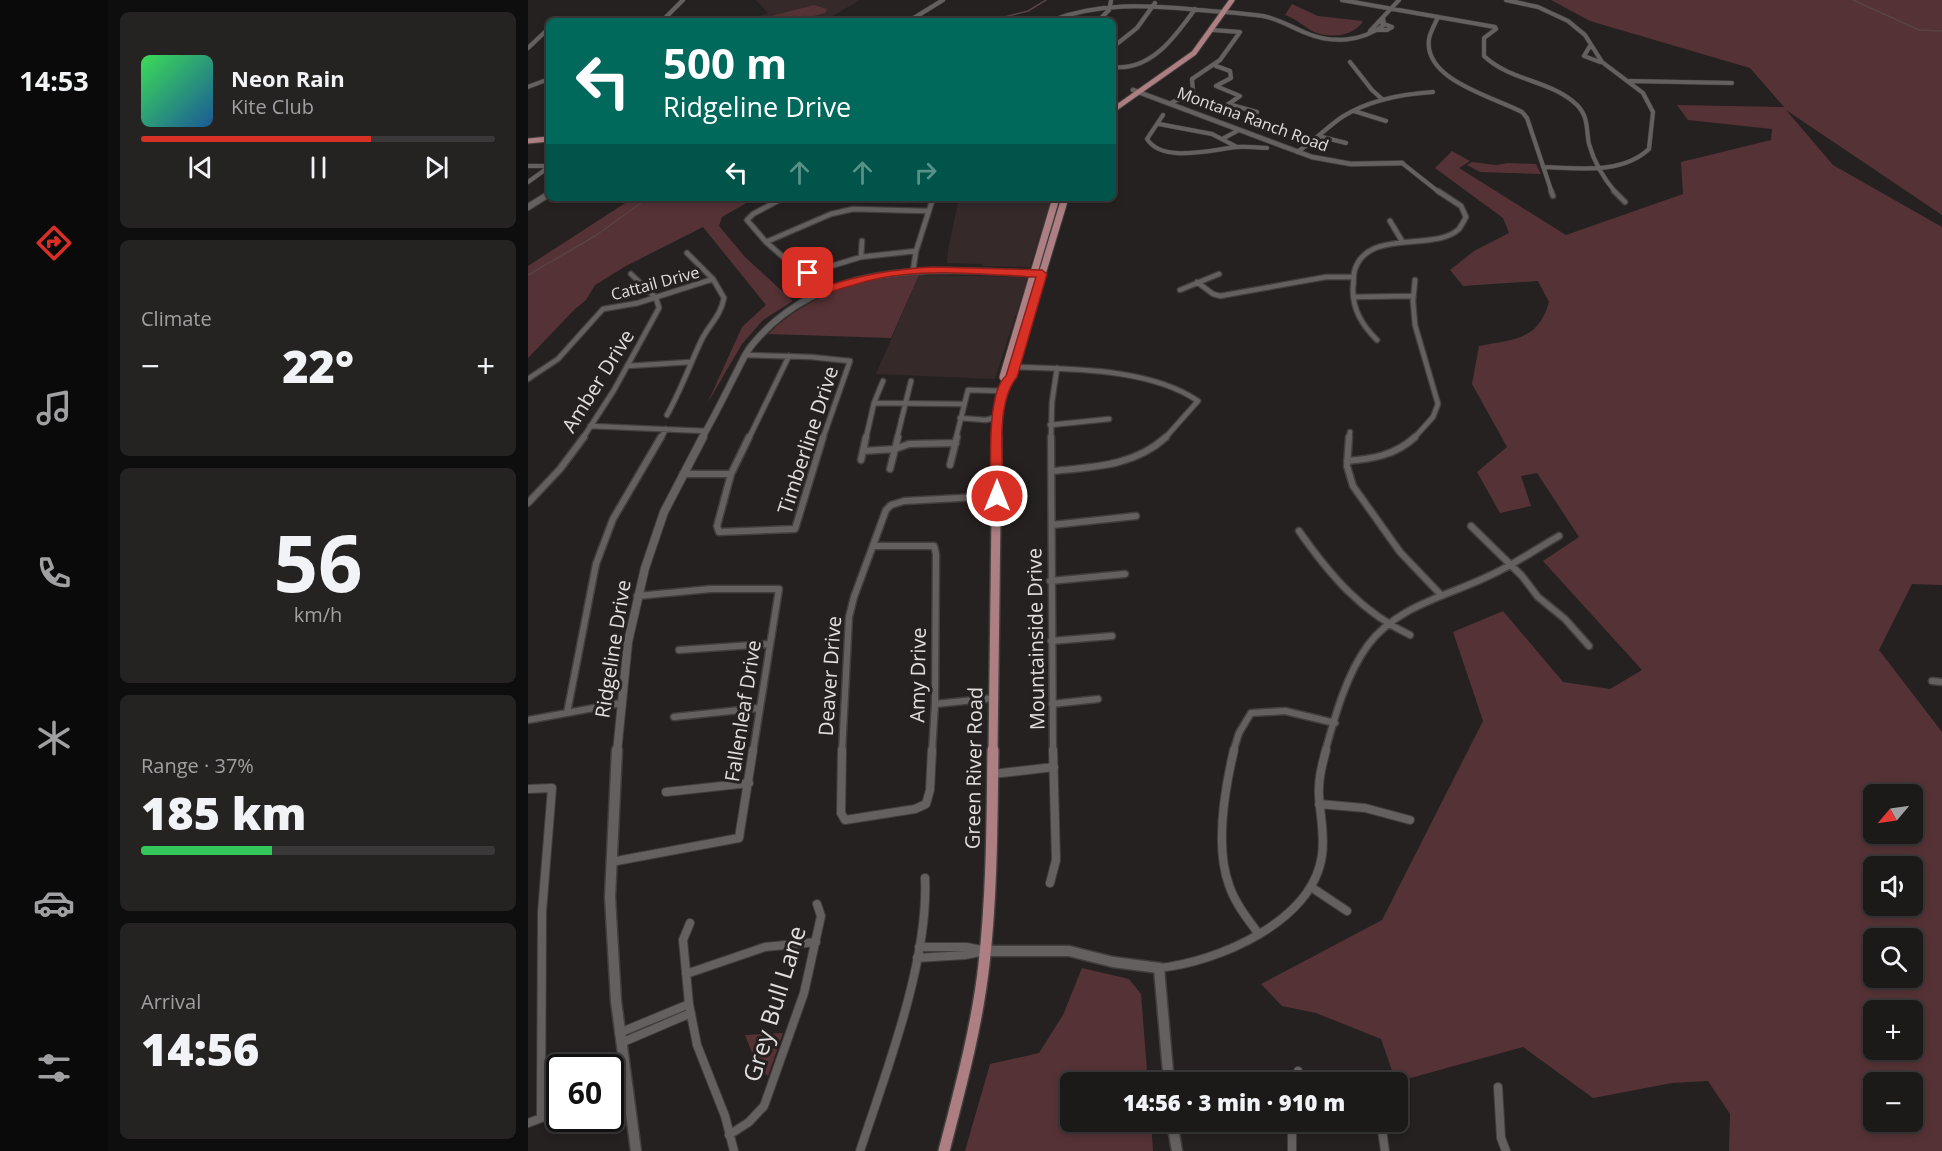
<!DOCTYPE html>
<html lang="en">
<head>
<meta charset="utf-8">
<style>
	body { margin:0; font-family:"Open Sans",sans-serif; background:#252222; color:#f1f3f6; height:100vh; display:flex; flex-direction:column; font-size:22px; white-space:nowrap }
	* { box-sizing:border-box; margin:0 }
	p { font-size:20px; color:#a0a0a2 }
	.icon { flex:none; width:33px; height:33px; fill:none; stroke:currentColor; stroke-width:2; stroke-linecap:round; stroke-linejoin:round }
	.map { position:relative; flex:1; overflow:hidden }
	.details { display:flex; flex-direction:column; gap:12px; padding:12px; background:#0f0e0e; width:420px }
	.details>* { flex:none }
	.hud { position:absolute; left:18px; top:18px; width:570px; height:183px; border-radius:9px; box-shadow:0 3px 9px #0003,0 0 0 2px #3a3838; background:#00695c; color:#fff; overflow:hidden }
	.needle { width:39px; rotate:241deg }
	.controls { position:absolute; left:1335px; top:784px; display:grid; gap:12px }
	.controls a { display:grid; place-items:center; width:60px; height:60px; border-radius:9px; background:#1c1919; box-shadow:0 3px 9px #0003,0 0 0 2px #3a3838; font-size:30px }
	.speed { position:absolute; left:18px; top:1054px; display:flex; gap:12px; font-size:30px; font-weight:700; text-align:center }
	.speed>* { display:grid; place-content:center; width:78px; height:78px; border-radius:50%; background:#1c1919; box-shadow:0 3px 9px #0003,0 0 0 2px #3a3838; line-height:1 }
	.speed .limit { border:3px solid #111; border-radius:9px; background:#fff; color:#111 }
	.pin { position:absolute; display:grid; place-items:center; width:51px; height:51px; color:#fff; margin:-26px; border-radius:12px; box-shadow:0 3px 9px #0006 }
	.me { position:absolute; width:66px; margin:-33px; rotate:0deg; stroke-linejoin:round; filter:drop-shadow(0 0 4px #0008) }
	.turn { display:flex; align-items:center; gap:21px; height:126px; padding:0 18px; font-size:27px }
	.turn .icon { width:78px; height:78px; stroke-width:2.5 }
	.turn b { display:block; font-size:42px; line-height:51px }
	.lanes { display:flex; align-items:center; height:57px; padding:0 18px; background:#0003; justify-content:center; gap:30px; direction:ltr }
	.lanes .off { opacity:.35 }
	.big { font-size:45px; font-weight:800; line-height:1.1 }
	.details .widget { flex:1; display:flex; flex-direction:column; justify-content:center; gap:9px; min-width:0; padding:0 21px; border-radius:9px; background:#252222 }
	.details .dial { align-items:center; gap:0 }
	.dial b { font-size:78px; line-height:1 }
	.song { display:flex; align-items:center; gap:18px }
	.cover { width:72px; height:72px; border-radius:9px; background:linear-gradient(135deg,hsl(130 70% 55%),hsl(210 70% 35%)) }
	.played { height:6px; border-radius:3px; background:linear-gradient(90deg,#d93025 65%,#3a3838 65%) }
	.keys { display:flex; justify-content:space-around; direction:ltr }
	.heat { display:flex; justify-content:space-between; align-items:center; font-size:33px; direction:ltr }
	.charge { height:9px; border-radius:4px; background:linear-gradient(90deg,#34c759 37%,#3a3838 0) }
	.trip { position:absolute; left:532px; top:1072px; width:348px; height:60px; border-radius:9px; background:#1c1919; box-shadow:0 3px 9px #0003,0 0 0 2px #3a3838; font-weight:800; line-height:60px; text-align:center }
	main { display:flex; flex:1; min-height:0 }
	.menu { display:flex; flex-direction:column; width:108px; justify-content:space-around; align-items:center; background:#0b0a0a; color:#a0a0a2 }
	.menu .icon { width:42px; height:42px }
	.menu .selected { color:#d93025 }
	.menu b { font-size:27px; color:#f1f3f6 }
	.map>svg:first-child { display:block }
	.built { fill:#35292a }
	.green { fill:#553235; fill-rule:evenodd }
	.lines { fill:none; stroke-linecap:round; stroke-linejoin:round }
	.stream { stroke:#584345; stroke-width:1.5 }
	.minor-far3-casing { stroke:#413e3e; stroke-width:5 }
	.minor-far2-casing { stroke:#413e3e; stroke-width:7 }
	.minor-far1-casing { stroke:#413e3e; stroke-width:9 }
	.minor-casing { stroke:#413e3e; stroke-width:10 }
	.tertiary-far3-casing { stroke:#413e3e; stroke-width:6 }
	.tertiary-far2-casing { stroke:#413e3e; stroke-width:8 }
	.tertiary-far1-casing { stroke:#413e3e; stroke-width:10 }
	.tertiary-casing { stroke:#413e3e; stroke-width:13 }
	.primary-far3-casing { stroke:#413e3e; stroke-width:7 }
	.primary-far2-casing { stroke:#413e3e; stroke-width:9 }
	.primary-far1-casing { stroke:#413e3e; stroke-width:12 }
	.primary-casing { stroke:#413e3e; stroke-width:14 }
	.minor-far3 { stroke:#656060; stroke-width:4 }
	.minor-far2 { stroke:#656060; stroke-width:4.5 }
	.minor-far1 { stroke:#656060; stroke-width:6 }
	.minor { stroke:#656060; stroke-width:8 }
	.tertiary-far3 { stroke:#656060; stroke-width:4.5 }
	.tertiary-far2 { stroke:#656060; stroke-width:6 }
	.tertiary-far1 { stroke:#656060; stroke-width:8 }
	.tertiary { stroke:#656060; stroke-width:10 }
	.primary-far3 { stroke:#ad7e82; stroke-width:5 }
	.primary-far2 { stroke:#ad7e82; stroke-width:7 }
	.primary-far1 { stroke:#ad7e82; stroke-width:9 }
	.primary { stroke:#ad7e82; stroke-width:11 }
	.route { fill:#d93025; stroke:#8d1f18; stroke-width:1.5 }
	.labels { text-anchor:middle; stroke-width:6; stroke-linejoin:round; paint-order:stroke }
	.far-street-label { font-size:16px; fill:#e1dede; stroke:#262121 }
	.street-label { font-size:20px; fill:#e1dede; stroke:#262121 }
	.near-street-label { font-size:24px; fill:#e1dede; stroke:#262121 }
</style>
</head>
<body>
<main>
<nav class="menu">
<b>14:53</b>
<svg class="icon selected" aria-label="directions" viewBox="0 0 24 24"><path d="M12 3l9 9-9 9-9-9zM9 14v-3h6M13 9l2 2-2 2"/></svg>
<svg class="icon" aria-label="music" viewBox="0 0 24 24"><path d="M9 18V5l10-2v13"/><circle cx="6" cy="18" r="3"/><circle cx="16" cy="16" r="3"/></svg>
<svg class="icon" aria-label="phone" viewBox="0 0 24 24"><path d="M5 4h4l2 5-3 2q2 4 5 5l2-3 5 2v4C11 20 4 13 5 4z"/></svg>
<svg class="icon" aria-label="climate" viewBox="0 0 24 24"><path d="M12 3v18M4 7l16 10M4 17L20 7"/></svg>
<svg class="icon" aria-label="car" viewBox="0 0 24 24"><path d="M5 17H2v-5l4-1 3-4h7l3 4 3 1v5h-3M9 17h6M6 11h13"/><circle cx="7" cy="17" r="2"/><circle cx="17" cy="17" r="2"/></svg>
<svg class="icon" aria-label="filters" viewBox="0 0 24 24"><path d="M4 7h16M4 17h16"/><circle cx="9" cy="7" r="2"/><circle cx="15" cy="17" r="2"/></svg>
</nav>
<section class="details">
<div class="widget">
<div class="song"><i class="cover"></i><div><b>Neon Rain</b><p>Kite Club</p></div></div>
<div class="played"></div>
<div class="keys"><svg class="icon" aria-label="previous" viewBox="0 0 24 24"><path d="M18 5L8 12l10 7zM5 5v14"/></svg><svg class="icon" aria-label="pause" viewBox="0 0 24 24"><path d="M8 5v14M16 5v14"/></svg><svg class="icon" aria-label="next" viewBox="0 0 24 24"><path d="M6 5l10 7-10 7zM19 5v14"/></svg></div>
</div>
<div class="widget"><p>Climate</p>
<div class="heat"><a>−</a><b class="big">22°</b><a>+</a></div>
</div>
<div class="widget dial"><b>56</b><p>km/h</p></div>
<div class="widget"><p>Range · 37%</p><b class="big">185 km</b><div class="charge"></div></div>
<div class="widget"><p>Arrival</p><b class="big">14:56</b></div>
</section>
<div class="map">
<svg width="1414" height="1151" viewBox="0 0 1414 1151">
	<rect width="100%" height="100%" fill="#262121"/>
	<path class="built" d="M 228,0 L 332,0 L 296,21 L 218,21 L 240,13 Z
		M 431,198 L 524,198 L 502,267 L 454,266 L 454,264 L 419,263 L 420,250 Z
		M 391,275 L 500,277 L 467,379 L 348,374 Z"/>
	<path class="green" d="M 1023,0 L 1414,0 L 1414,215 L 1258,110 L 1305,165 L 1414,227 L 1414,585 L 1384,584 L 1351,650 L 1414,732 L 1414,1151 L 1201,1151 L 1202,1114 L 1180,1081 L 1144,1083 L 1065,1098 L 995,1047 L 868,1082 L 853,1039 L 788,1013 L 754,1006 L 733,984 L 854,920 L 955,721 L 925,632 L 975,611 L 1035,682 L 1082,689 L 1114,670 L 1015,561 L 1051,537 L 1009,473 L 993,476 L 1003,506 L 972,513 L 949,472 L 979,447 L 944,384 L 951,346 C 986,339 1010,341 1021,302 L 1010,281 L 935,286 L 922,270 L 946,251 L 981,233 L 975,218 L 907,168 L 924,151 L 942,161 L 931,168 L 1038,235 L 1155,194 L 1153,162 L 1243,140 L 1244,129 L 1160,120 L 1149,105 L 1256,107 L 1222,68 L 1062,21 ZM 1346,795 L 1384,795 L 1384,834 L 1346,834 ZM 1346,867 L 1384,867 L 1384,906 L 1346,906 ZM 1346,939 L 1384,939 L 1384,978 L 1346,978 ZM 1346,1011 L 1384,1011 L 1384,1050 L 1346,1050 ZM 1346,1083 L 1384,1083 L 1384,1122 L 1346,1122 Z
		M 764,4 L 790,16 L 835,21 C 827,36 802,39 786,32 C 776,27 769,19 757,15 Z
		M 286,5 L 299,9 L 297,13 L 267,21 L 224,21 Z
		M 944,162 L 968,165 L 980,163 L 1008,164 L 1013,174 L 952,172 L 939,165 Z
		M 105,198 L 227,198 L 194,217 L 191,226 L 217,257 L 265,301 L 235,320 L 214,344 L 179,404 L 214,327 L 238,305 L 175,227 L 98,266 L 67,285 L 58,300 L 46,310 L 0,358 L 0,266 Z
		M 391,275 L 363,338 L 240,334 C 281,294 335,277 391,275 Z
		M 554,968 L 601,979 L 613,994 L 620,1083 L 543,1083 L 543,1122 L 623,1122 L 625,1151 L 437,1151 L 462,1064 L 511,1053 L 535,1015 Z
		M 255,1033 L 240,1076 L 221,1061 L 226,1058 L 217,1035 Z"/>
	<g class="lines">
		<path class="stream" d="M 1325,0 L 1391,30 L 1414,31
			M 461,21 L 500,11 L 518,0
			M 0,275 L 67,236 L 120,198"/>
		<defs>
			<path id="minor-far3" d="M 814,0 L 967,27 L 968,29 L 956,38 L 956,56 C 982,81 1023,80 1049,105 C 1061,117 1058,130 1061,144 C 1066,162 1076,179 1088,193
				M 978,0 L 1010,7 L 1040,21 L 1057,35 L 1074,62 L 1115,93 L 1125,112 L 1121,149 C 1093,175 1050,168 1015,167
				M 910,17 C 907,24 902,32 901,39 C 895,80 966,97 994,112 L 999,118 L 1024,193
				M 134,21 L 155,0
				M 381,21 L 415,0
				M 522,21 C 571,2 620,5 671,10 C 692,12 714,13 735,16 C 751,19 763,27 778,33 C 804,44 833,42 856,25 L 855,18
				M 570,21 L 581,10 L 583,1
				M 849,30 L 859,30 L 864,27 L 854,23
				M 842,31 L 871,0
				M 1062,46 L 1056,56 L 1072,62
				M 585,47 L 609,28 L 627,3
				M 0,48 L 19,30
				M 822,62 L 844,90 L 854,99
				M 585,67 C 623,71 647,37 667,9
				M 1102,81 L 1204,83
				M 0,87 L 21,79
				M 653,99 L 692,110 L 712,96 L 688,86 L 703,78 L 702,71 L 688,66
				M 643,103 L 665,92 L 664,79 L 692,60 L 712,32 L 685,30
				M 700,104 L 729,112
				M 826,111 L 858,121
				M 635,115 L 619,139 C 635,164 685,149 710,147 C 720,146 729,148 739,148
				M 631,124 L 684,134 L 709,147
				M 790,136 L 818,143
				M 696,138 L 711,130
				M 769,152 C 785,142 798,128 814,117 C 841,100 873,94 905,92
				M 874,163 L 912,193
				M 0,166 L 21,166
				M 0,182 L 21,167"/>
			<path id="minor-far2" d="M 1023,191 L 1025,196
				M 1086,191 L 1097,202
				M 255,198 L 225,214 L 219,220 L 238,242 L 294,291
				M 862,221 L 874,241
				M 238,242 L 303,214 L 325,209 L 400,211
				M 333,257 L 334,241
				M 385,271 L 388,251 L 405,198
				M 274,275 L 333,257 L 388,251
				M 669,282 L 685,294 L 692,296 L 798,277 L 823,277
				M 652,290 L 691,274
				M 826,297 L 883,296
				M 849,340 C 834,325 824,309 825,287 C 826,282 825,274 827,269 C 841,228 907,252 931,229 C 933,226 936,221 938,217 L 933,206 L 910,191
				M 217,355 L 283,357 L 322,361 L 295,438
				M 99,366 L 163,362
				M 486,367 C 543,369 622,368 670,401 L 637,438
				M 0,379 L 30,359 L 75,309 L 110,303 L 185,279
				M 346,403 L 435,404
				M 139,415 C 153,390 162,364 174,339 C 183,322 192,317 196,298 L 185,279 L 159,253
				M 432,418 L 458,420 L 469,417
				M 522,425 L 581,419
				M 62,426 L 177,431
				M 55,438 L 86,390 L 131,308 L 128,298 L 103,274
				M 133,438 L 138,429
				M 221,438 L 261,356
				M 338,438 L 346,403 L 355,381
				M 369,438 L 383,381
				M 428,438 L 440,390 L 475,391
				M 523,438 L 524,402 L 529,368
				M 821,438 L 822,432
				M 886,438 L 905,417 L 910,404 L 887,325 L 885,301 L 887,280"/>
			<path id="minor-far1" d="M 221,437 L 203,474 L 189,526 L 191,532 L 267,529 L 295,437
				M 523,437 L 525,752
				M 821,437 L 819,466 L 825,486 L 872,552 L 913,595
				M 335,451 L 367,449 L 381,444 L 428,443
				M 333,460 L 338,437
				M 819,461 C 844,459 868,455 887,437
				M 422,465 L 429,437
				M 362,469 L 370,437
				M 525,471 C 565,467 607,466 638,437
				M 155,474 L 203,474
				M 0,503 L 32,469 L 56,437
				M 524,525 L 608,516
				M 943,526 L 994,576 L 1010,597 L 1037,619 L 1061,646
				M 771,531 C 802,575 833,612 882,635
				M 346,546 L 406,546 L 408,554 L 407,704 L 404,752
				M 522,581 L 597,574
				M 109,596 L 182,589 L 251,589 L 225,752
				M 523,641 L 584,636
				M 151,650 L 241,644
				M 1404,681 L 1414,682
				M 407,704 L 466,698
				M 524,704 L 570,699
				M 39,713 L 68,564 L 85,519 L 133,437
				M 146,717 L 231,708
				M 0,720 L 93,703
				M 314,752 L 321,617 L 326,597 L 358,510 L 363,505 L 376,501 L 469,496
				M 705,752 L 711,733 L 723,713 L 757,711 L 807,723
				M 797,752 C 807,716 818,675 840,645 C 870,605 920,596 963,575 C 987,564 1008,549 1031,536"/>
			<path id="minor" d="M 314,750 L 313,813 L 317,820 L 387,809 L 398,804 L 402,790 L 404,750
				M 706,750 C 697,788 687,847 701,885 C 707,903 719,918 730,933
				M 465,774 L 526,767
				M 0,789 L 24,788 L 14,912 L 13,1118
				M 138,792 L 221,783
				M 791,804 L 837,808 L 882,820
				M 83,862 L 211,838 L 225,750
				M 522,883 L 528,860 L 525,750
				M 783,887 L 819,911
				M 162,923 L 155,940 L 161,1004 L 169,1045 L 197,1116 L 206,1151
				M 391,947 L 438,947 L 454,950
				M 389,958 L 437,955 L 457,951
				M 631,968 C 689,962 785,922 794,855 C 797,835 792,815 791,795 C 790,780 794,765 798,750
				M 158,974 L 237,947 L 288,942
				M 91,1033 L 161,1004
				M 93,1043 L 163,1013
				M 768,1083 L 770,1071
				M 970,1087 L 973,1138 L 978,1151
				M 82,1092 L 99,1086
				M 764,1122 L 764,1151
				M 0,1123 L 32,1111
				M 854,1130 L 857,1151
				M 201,1135 L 221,1122 L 236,1106 L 276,993 L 293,916 L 289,904
				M 332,1151 C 358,1072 401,961 397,878"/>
			<path id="tertiary-far3" d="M 605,90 L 784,157 L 823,164 L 874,163"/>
			<path id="tertiary-far2" d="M 0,207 L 21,194
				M 174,438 C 186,417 197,395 208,373 C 213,364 217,353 224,345 C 295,257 411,269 513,274"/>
			<path id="tertiary-far1" d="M 89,752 L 100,642 L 117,568 L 136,512 L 175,437"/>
			<path id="tertiary" d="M 89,750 L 82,897 L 88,1001 L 108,1151
				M 457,951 L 541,951 L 585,962 L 631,968 L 641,1083
				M 644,1122 L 649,1151"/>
			<path id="primary-far3" d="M 585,110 L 666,53 L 704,0
				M 0,141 L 21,139"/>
			<path id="primary-far2" d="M 478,382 L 475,377 L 528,198
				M 469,438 C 469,420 469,391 483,377 L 537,198"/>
			<path id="primary-far1" d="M 465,752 L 469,437"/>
			<path id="primary" d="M 416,1151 C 432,1089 449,1027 456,964 C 464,893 464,821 465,750"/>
		</defs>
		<use href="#minor-far3" class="minor-far3-casing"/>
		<use href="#minor-far2" class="minor-far2-casing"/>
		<use href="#minor-far1" class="minor-far1-casing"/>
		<use href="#minor" class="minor-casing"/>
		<use href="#tertiary-far3" class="tertiary-far3-casing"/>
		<use href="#tertiary-far2" class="tertiary-far2-casing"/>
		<use href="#tertiary-far1" class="tertiary-far1-casing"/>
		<use href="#tertiary" class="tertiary-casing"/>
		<use href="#primary-far3" class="primary-far3-casing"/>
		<use href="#primary-far2" class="primary-far2-casing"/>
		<use href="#primary-far1" class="primary-far1-casing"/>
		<use href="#primary" class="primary-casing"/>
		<use href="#minor-far3" class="minor-far3"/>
		<use href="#minor-far2" class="minor-far2"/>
		<use href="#minor-far1" class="minor-far1"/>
		<use href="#minor" class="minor"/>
		<use href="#tertiary-far3" class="tertiary-far3"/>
		<use href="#tertiary-far2" class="tertiary-far2"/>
		<use href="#tertiary-far1" class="tertiary-far1"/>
		<use href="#tertiary" class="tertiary"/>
		<use href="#primary-far3" class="primary-far3"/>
		<use href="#primary-far2" class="primary-far2"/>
		<use href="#primary-far1" class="primary-far1"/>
		<use href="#primary" class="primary"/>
	</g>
	<path class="route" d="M 404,267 L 514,270 L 519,274 L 489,377 C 467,403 475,463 476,496 L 474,499 L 469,501 L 463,496 C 463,470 458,392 478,376 L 508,277 C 464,275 418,270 374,275 C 346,277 321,287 294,294 L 268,275 L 276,271 L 284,271 L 285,273 L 281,276 L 296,287 C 331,275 366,269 404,267 Z"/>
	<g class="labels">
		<g class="far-street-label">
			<text transform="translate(725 119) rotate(20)" y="6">Montana Ranch Road</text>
			<text transform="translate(127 283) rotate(-15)" y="6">Cattail Drive</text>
		</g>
		<g class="street-label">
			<text transform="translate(70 381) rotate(-58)" y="7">Amber Drive</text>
			<text transform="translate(280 440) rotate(-72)" y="7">Timberline Drive</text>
			<text transform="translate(508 639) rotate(-91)" y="7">Mountainside Drive</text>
			<text transform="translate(85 649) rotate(-81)" y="7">Ridgeline Drive</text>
			<text transform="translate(390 675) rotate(-89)" y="7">Amy Drive</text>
			<text transform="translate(302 676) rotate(-86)" y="7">Deaver Drive</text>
			<text transform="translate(215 711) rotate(-81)" y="7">Fallenleaf Drive</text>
			<text transform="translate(446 768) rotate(-89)" y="7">Green River Road</text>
		</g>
		<g class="near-street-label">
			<text transform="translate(247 1004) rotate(-73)" y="8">Grey Bull Lane</text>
		</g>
	</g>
</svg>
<div class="controls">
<a><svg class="needle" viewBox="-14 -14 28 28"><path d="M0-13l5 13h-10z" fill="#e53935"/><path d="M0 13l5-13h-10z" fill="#a0a0a2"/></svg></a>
<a><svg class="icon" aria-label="sound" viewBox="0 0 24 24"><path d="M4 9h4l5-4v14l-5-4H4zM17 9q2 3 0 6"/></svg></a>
<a><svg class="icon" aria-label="search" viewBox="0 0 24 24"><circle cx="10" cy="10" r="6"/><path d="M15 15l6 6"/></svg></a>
<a>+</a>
<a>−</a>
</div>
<div class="speed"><div class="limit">60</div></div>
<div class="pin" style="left:280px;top:273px;background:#d93025"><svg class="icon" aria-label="arrive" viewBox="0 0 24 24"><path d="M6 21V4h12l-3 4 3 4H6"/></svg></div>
<svg class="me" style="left:469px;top:496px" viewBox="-20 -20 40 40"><circle r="17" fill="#d93025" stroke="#fff" stroke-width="3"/><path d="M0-11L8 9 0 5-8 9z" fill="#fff"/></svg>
<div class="trip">14:56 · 3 min · 910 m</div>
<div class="hud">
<div class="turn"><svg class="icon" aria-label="left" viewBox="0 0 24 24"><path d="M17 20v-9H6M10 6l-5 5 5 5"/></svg><div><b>500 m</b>Ridgeline Drive</div></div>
<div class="lanes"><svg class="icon" aria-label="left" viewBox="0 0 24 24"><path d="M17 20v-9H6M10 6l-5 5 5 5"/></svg><svg class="icon off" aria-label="ahead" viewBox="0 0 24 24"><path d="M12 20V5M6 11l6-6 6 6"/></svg><svg class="icon off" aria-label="ahead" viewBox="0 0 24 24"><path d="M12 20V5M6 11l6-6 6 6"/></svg><svg class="icon off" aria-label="right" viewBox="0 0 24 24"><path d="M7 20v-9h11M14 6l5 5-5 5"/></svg></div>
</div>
</div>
</main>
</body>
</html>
